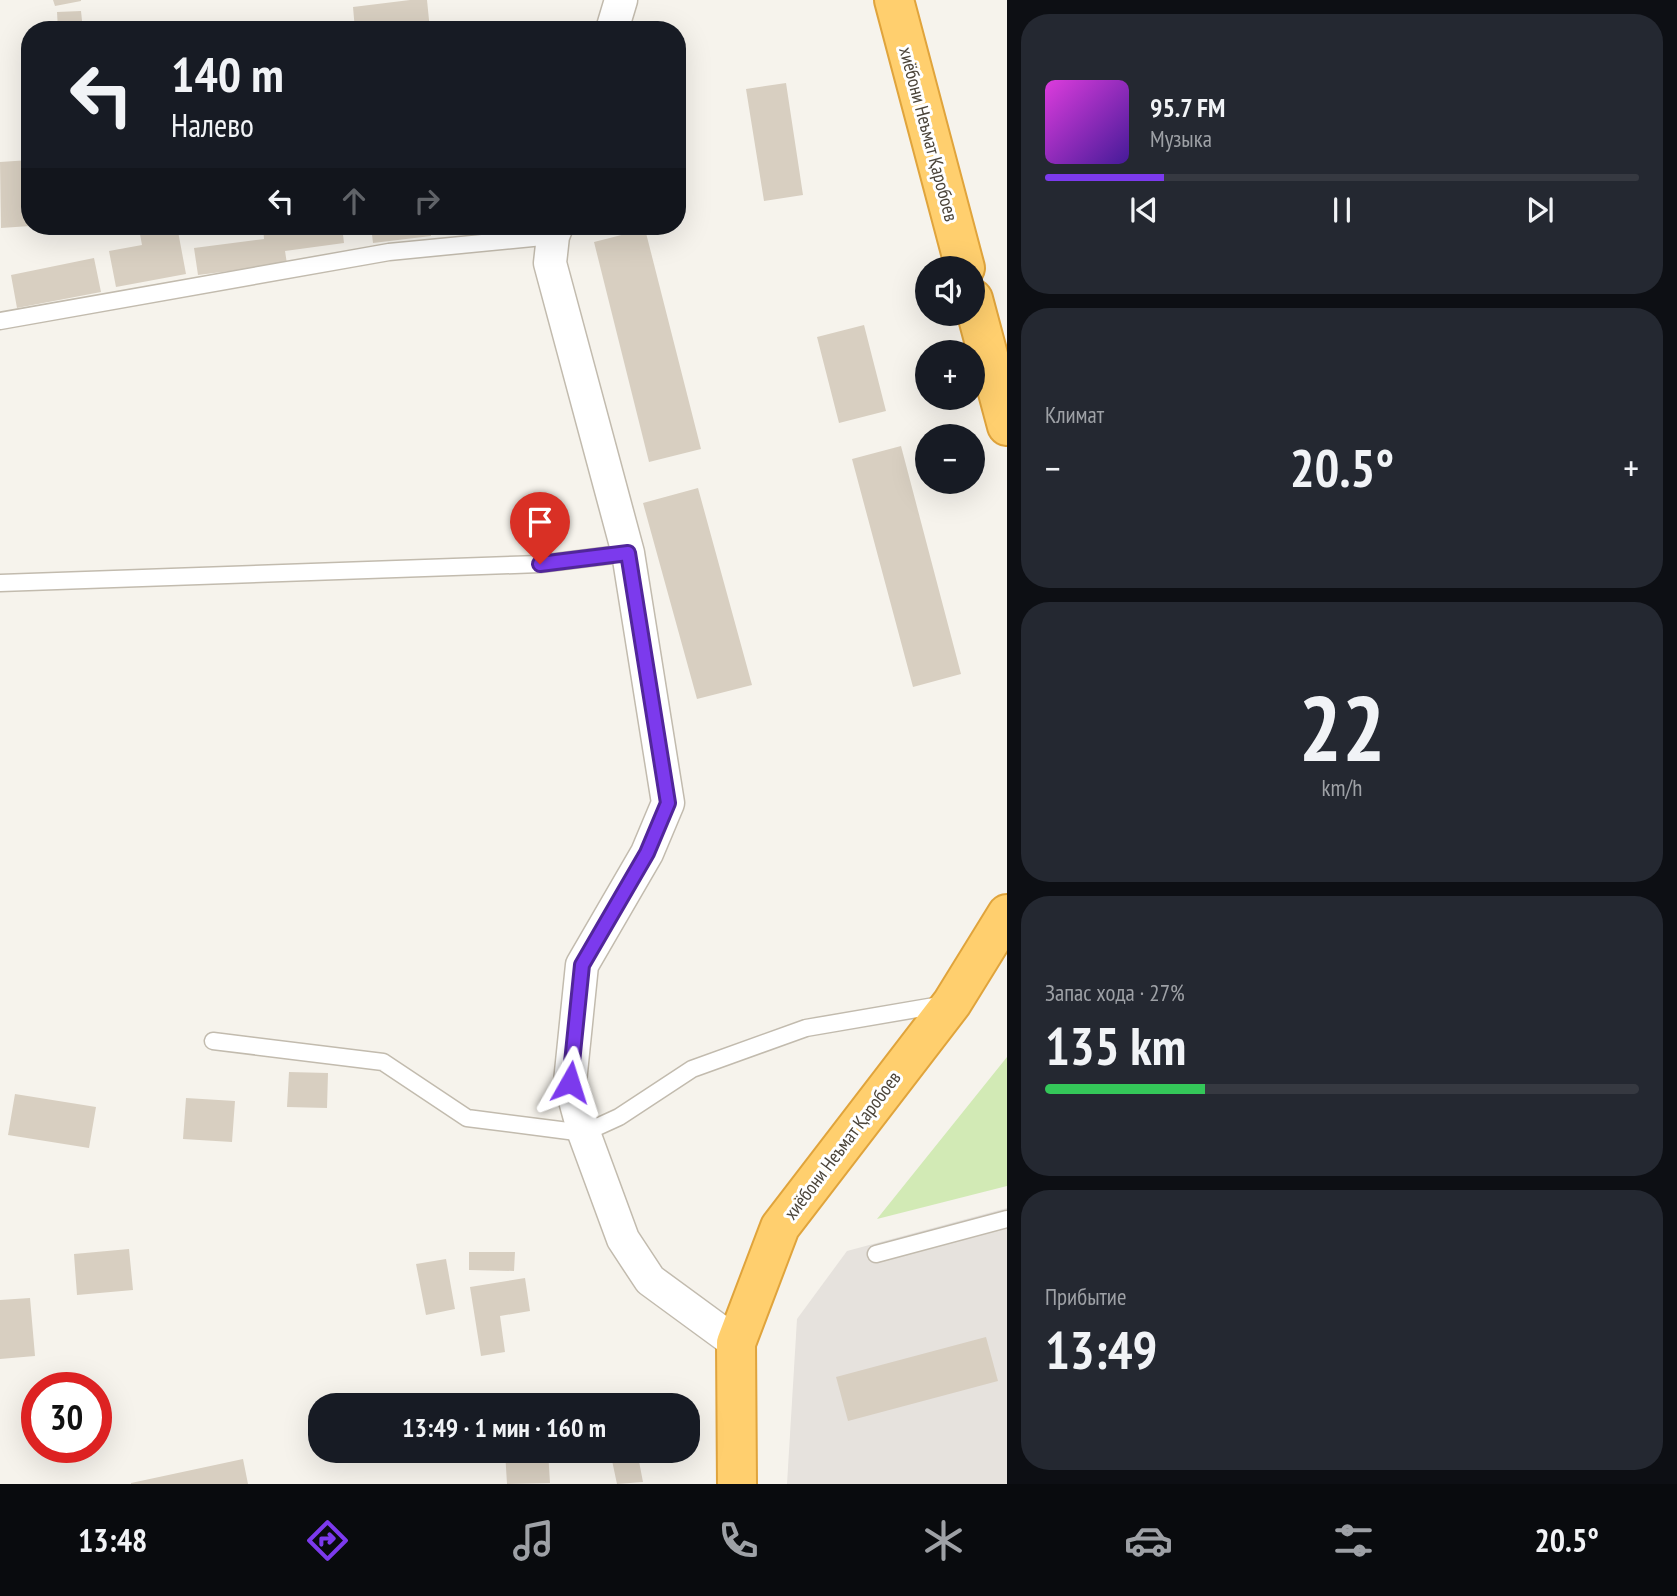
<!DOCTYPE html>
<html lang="ru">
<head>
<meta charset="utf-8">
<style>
	body { margin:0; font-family:"PT Sans Narrow",sans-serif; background:#242831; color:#f1f3f6; height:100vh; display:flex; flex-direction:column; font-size:26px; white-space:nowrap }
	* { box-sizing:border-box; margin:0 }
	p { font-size:23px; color:#9ea1a6 }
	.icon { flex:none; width:38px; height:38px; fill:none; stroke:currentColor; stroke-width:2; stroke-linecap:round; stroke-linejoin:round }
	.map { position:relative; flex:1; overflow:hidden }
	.sheet { display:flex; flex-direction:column; gap:14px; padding:14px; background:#0d0f14; width:670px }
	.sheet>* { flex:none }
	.top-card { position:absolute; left:21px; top:21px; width:665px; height:214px; border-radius:28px; box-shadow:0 7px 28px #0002; background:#171b24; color:#f1f3f6; overflow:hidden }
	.controls { position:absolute; left:915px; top:256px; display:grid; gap:14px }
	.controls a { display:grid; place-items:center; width:70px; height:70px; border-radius:50%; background:#171b24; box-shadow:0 7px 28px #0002; font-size:35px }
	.speed { position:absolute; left:21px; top:1372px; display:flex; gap:14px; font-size:35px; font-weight:700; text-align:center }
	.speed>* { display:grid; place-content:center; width:91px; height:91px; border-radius:50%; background:#171b24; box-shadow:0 7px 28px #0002; line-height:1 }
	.speed .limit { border:10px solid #d22; background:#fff; color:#111 }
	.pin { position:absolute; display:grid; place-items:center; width:60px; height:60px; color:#fff; margin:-72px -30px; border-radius:50% 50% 50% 0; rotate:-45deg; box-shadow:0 0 7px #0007 }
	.pin .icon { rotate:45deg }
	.me { position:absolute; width:77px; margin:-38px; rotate:6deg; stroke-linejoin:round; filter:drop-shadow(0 0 5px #0008) }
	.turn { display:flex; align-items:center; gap:24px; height:147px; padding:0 35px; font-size:32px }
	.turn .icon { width:91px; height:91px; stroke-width:2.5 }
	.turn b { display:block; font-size:49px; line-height:60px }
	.lanes { display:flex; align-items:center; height:66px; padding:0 35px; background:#0003; justify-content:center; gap:35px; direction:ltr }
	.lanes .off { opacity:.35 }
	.big { font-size:52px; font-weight:800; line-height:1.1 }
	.sheet .card { flex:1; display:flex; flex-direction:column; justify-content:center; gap:10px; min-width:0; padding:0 24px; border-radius:28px; background:#242831 }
	.sheet .dial { align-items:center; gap:0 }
	.dial b { font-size:91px; line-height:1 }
	.song { display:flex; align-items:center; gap:21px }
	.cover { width:84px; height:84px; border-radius:10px; background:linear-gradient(135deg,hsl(300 70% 55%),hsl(260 70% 35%)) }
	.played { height:7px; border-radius:4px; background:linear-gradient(90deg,#7c3aed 20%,#363941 20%) }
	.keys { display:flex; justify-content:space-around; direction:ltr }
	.heat { display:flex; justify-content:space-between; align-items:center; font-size:38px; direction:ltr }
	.charge { height:10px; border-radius:5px; background:linear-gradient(90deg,#34c759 27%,#363941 0) }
	.trip { position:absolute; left:308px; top:1393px; width:392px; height:70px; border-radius:28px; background:#171b24; box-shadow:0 7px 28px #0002; font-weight:800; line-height:70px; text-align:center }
	.tabs { display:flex; height:112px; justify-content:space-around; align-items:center; background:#090b0e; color:#9ea1a6 }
	.tabs .icon { width:49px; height:49px }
	.tabs .active { color:#7c3aed }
	.tabs b { font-size:32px; color:#f1f3f6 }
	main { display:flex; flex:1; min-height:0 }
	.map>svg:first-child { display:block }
	.industrial { fill:#e6e2dd }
	.green { fill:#d2eab5 }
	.building { fill:#d8cfc1 }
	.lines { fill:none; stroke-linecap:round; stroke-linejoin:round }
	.lane-casing { stroke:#c2bbae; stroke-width:19 }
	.street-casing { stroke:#c2bbae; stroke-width:35 }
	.highway-casing { stroke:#e0a43c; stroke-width:42 }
	.lane { stroke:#fff; stroke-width:16 }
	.street { stroke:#fff; stroke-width:32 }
	.highway { stroke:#ffcf6e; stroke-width:38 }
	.route-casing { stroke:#51269a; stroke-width:18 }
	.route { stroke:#7c3aed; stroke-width:12 }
	.labels { text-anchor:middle; stroke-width:6; stroke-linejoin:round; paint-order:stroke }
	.street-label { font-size:19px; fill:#4b4439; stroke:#fff }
</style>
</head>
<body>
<main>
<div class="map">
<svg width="1007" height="1484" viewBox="0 0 1007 1484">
	<rect width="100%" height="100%" fill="#f6f3ec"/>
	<path class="industrial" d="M 1007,1208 L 1007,1484 L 787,1484 L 797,1319 L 847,1251 Z"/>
	<path class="green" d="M 1007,1057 L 1007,1186 L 877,1219 L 1003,1062 Z"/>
	<path class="building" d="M 53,0 L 81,0 L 81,1 L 55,6 Z
		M 410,0 L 427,0 L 430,30 L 355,30 L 353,7 Z
		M 81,11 L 83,30 L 58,30 L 57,12 Z
		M 786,83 L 803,195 L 764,201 L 746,89 Z
		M 30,160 L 30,226 L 1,228 L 0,162 Z
		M 155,226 L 177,226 L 186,274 L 116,287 L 109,251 L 142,245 L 139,229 Z
		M 263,226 L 342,226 L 344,243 L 285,251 L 287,264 L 198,275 L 194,248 L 264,239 Z
		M 371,226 L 430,226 L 431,236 L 373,243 Z
		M 645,229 L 701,449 L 649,462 L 594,242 Z
		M 94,258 L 101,292 L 17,308 L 11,275 Z
		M 864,325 L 886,411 L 839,423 L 817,337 Z
		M 901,446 L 961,674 L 913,687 L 852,459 Z
		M 698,488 L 752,685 L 697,699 L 643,503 Z
		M 289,1072 L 328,1073 L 327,1108 L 287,1107 Z
		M 15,1094 L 96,1107 L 89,1148 L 8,1135 Z
		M 186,1098 L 235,1101 L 232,1142 L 183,1139 Z
		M 129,1249 L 133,1290 L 77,1295 L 74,1254 Z
		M 469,1252 L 515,1252 L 514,1271 L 469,1270 Z
		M 446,1259 L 455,1309 L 426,1315 L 416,1264 Z
		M 525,1278 L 530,1311 L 500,1316 L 505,1352 L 481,1356 L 470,1287 Z
		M 30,1298 L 35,1356 L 0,1359 L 0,1300 Z
		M 986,1337 L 998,1381 L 848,1421 L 836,1377 Z
		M 602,1401 L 602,1405 L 576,1405 L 576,1403 Z
		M 368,1451 L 415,1451 L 416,1456 L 370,1463 Z
		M 505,1451 L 548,1451 L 550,1483 L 507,1484 Z
		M 610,1451 L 637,1451 L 643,1482 L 617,1484 Z
		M 243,1459 L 248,1484 L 131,1484 L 131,1483 Z"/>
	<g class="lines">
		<defs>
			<path id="lane" d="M 0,321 L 389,252 L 553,236
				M 0,583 L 540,564 L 628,553
				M 213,1041 L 383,1062 L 467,1118 L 584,1133 L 619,1117 L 692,1069 L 806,1028 L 946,1004
				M 876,1254 L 1007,1219"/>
			<path id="street" d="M 612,30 L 621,0
				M 557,226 L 553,236 L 550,263 L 628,553 L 668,803 L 647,853 L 582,965 L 570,1082 L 584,1133 L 623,1239 L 650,1280 L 736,1343"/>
			<path id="highway" d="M 894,0 L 965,268
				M 973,299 L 1007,426
				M 737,1484 L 736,1343 L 780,1227 L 952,1003 L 1007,914"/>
		</defs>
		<use href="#lane" class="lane-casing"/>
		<use href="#street" class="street-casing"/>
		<use href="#highway" class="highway-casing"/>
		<use href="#lane" class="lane"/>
		<use href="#street" class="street"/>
		<use href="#highway" class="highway"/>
	</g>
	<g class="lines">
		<defs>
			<path id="route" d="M 540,564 L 628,553 L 668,803 L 647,853 L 582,965 L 570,1082"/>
		</defs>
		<use href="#route" class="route-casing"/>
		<use href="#route" class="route"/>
	</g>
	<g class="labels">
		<g class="street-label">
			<text transform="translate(929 134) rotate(75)" y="7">хиёбони Неъмат Қаробоев</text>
			<text transform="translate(842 1145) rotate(-53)" y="7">хиёбони Неъмат Қаробоев</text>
		</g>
	</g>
</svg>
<div class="controls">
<a><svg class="icon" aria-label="sound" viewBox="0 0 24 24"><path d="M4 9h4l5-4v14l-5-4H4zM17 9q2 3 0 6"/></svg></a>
<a>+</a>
<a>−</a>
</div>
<div class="speed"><div class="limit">30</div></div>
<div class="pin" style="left:540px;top:564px;background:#d93025"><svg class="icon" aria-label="arrive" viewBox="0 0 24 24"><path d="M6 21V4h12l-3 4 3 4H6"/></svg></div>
<svg class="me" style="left:570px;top:1082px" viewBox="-20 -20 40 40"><path d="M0-17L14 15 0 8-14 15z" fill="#7c3aed" stroke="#fff" stroke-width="4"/></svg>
<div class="trip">13:49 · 1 мин · 160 m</div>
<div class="top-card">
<div class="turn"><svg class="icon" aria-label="left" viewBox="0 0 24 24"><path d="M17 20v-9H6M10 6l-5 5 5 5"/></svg><div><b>140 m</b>Налево</div></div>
<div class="lanes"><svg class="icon" aria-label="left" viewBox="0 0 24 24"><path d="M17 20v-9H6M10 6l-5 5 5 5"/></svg><svg class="icon off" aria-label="ahead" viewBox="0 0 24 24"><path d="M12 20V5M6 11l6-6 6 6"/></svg><svg class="icon off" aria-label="right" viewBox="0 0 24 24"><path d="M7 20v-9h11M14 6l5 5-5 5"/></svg></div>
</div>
</div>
<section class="sheet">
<div class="card">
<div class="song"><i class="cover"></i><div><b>95.7 FM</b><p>Музыка</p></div></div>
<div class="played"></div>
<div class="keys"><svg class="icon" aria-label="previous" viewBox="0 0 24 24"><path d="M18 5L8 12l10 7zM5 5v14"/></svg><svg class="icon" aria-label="pause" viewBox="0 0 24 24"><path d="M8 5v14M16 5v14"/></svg><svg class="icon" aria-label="next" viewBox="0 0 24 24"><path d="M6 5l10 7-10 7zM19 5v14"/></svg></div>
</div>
<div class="card"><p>Климат</p>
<div class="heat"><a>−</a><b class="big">20.5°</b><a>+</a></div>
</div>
<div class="card dial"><b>22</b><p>km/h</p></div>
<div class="card"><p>Запас хода · 27%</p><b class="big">135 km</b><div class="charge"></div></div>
<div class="card"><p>Прибытие</p><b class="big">13:49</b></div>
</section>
</main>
<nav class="tabs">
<b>13:48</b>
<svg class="icon active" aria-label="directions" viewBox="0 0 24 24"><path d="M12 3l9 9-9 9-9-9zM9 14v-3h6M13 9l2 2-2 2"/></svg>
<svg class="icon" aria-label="music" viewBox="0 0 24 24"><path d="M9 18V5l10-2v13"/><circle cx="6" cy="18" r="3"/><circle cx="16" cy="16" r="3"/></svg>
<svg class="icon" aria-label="phone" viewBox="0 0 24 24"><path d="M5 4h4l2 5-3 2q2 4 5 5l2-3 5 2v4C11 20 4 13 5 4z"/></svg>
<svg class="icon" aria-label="climate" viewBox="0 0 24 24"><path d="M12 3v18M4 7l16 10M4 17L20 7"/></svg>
<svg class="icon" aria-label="car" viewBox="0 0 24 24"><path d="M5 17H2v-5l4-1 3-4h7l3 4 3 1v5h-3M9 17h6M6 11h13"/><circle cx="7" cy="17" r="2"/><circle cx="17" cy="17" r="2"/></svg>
<svg class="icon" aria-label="filters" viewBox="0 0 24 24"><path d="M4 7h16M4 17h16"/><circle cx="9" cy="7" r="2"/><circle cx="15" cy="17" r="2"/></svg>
<b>20.5°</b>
</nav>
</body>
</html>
